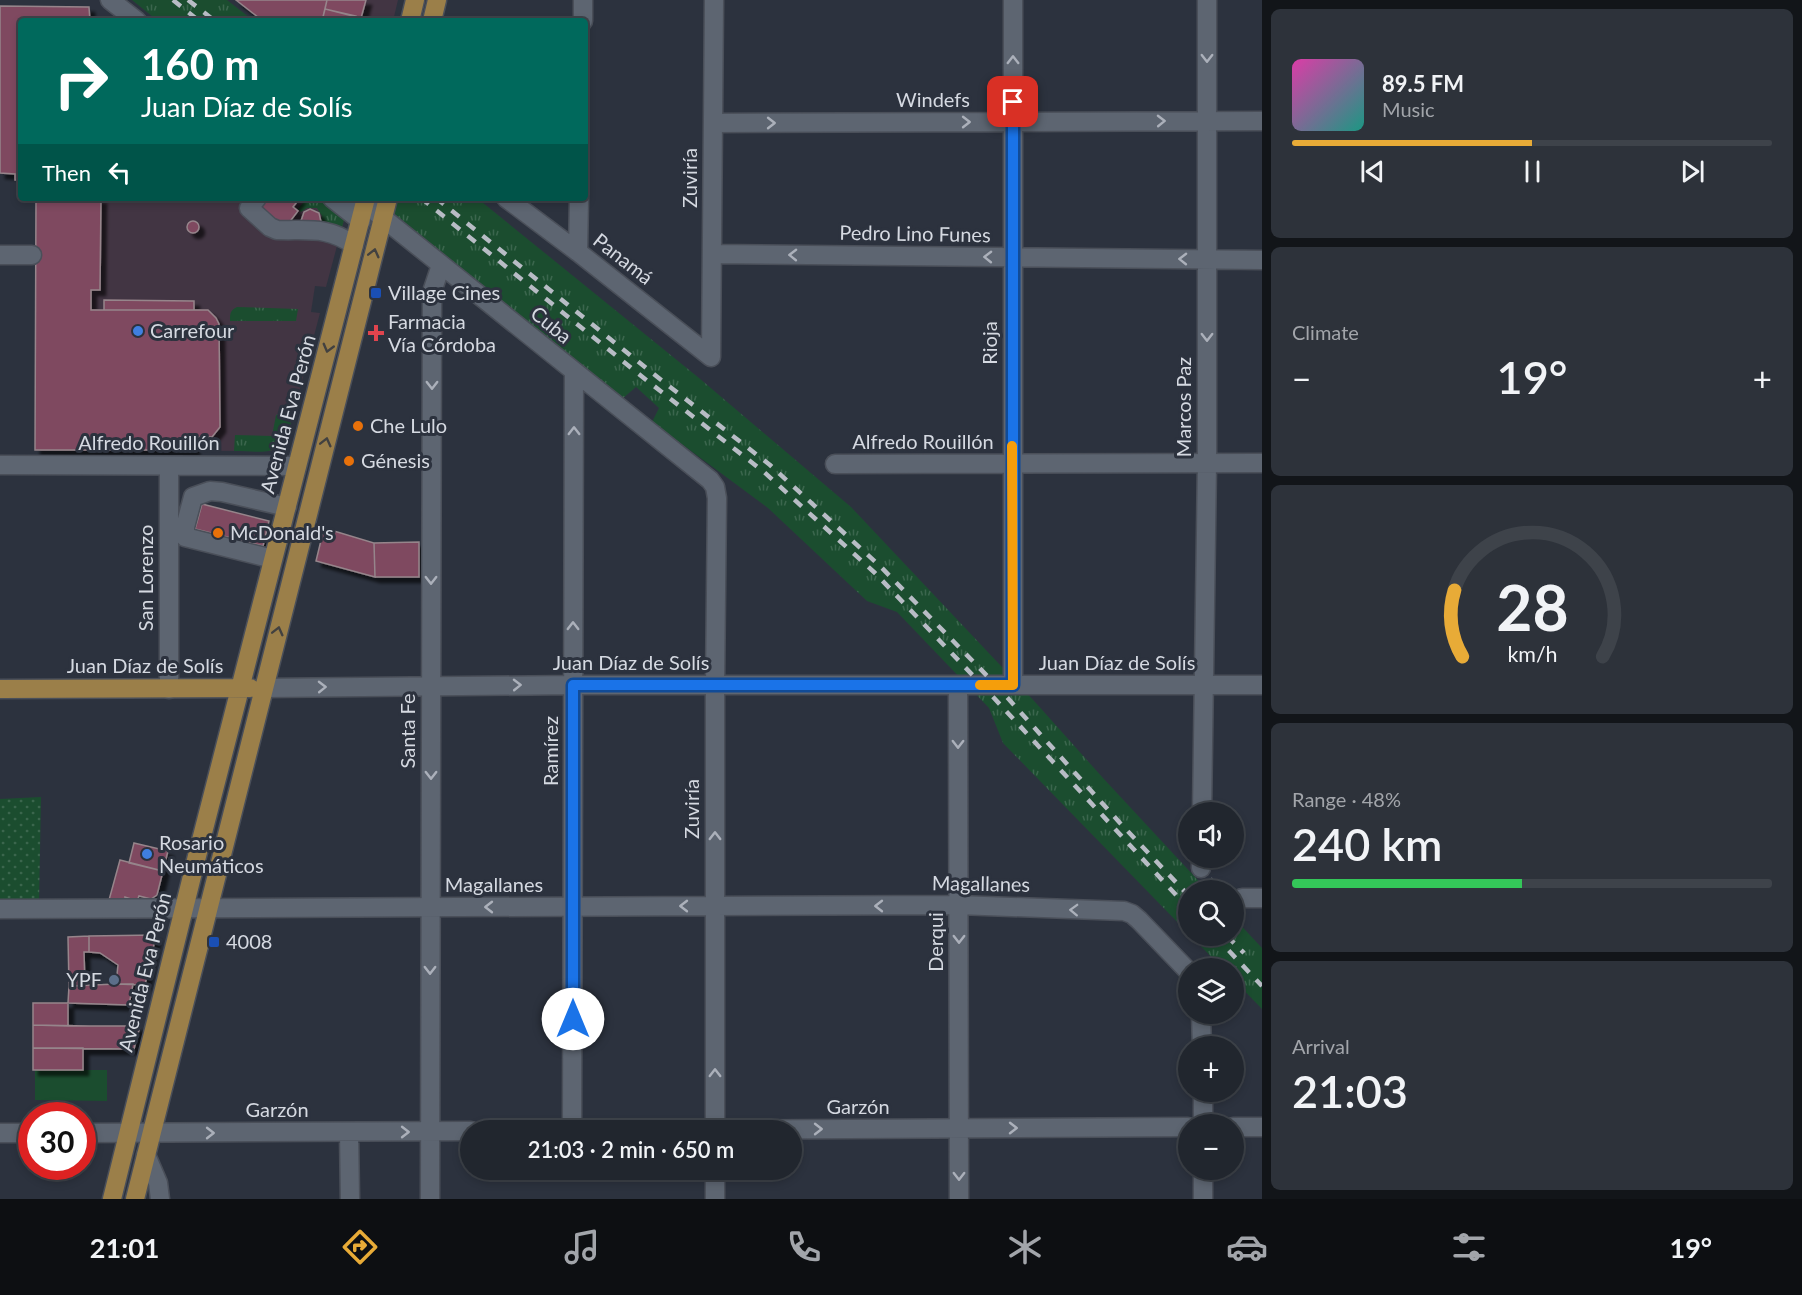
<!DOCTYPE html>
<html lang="en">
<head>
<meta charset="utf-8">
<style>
	body { margin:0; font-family:Lato,sans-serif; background:#2d323a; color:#f1f3f6; height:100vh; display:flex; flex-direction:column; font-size:22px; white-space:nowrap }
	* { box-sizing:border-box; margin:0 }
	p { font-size:20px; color:#a2a5aa }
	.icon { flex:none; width:33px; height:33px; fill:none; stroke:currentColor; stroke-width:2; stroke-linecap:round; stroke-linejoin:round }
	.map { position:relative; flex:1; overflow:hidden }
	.details { display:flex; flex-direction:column; gap:9px; padding:9px; background:#121519; width:540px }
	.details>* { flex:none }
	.banner { position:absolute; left:18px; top:18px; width:570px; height:183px; border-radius:6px; box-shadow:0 3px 9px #0003,0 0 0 2px #3e434a; background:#00695c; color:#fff; overflow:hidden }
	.buttons { position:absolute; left:1178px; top:802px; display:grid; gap:12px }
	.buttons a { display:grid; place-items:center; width:66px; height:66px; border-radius:50%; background:#21262e; box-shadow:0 3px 9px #0003,0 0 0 2px #3e434a; font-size:30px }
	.speed { position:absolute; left:18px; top:1102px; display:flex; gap:12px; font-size:30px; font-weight:700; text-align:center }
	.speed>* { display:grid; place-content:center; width:78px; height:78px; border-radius:50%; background:#21262e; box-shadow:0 3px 9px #0003,0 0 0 2px #3e434a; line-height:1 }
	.speed .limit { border:9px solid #d22; background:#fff; color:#111 }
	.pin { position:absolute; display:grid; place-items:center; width:51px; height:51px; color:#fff; margin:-26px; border-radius:12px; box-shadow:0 3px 9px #0006 }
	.me { position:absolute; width:66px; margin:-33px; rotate:0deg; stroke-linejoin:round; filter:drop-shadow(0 0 4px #0008) }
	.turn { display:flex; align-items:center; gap:21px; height:126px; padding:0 24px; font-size:27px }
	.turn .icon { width:78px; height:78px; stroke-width:2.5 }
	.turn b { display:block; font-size:42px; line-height:51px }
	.then { display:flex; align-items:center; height:57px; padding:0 24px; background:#0003; gap:12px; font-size:22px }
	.big { font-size:45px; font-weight:600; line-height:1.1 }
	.details .card { flex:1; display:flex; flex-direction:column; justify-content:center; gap:9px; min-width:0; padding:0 21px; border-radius:9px; background:#2d323a }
	.details .dial { align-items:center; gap:0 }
	.dial svg { height:156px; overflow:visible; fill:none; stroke:#3e434a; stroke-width:7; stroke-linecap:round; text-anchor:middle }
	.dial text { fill:#f1f3f6; stroke:none }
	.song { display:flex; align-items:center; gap:18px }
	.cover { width:72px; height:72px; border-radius:9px; background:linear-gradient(135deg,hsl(320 70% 55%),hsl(170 70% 35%)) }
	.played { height:6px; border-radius:3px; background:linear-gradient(90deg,#e8ab37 50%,#3e434a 50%) }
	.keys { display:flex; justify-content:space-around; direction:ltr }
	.heat { display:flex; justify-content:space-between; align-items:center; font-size:33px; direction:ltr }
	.charge { height:9px; border-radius:4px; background:linear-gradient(90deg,#34c759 48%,#3e434a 0) }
	.trip { position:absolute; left:460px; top:1120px; width:342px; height:60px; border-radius:30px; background:#21262e; box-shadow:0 3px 9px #0003,0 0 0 2px #3e434a; font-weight:600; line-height:60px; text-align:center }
	.tab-bar { display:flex; height:96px; justify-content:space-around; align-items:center; background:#0d0f12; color:#a2a5aa }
	.tab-bar .icon { width:42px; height:42px }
	.tab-bar .on { color:#e8ab37 }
	.tab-bar b { font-size:27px; color:#f1f3f6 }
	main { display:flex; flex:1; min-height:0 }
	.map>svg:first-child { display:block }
	.commercial { fill:#423543 }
	.grass { fill:url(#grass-tufts) }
	.park { fill:url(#park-dots) }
	.garden { fill:#1b4d2f }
	.building { fill:#7f4960; stroke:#96858b; stroke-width:1.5; filter:url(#shadow) }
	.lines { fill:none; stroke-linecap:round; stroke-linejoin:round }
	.minor-casing { stroke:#4a4f59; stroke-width:21 }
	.major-casing { stroke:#4a4f59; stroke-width:21 }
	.path { stroke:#696e79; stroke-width:2; stroke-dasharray:3 4.5; stroke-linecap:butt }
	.minor { stroke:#5d6571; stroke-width:18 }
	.major { stroke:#9b7f49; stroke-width:18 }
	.rail { stroke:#b8bcc5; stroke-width:4.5; stroke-dasharray:10 10; stroke-linecap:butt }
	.oneway { stroke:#abb0ba }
	.oneway2 { stroke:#424140 }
	.route-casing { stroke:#114b97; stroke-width:15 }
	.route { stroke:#1a73e8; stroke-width:10 }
	.slow { stroke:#f59e0b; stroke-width:10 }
	.transit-dot { fill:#1a4fb4; stroke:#2c323e; stroke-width:2 }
	.shop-dot { fill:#3f7fe0; stroke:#2c323e; stroke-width:2 }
	.health-dot { fill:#e0444e; stroke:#2c323e; stroke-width:2 }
	.food-dot { fill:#e8710a; stroke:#2c323e; stroke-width:2 }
	.service-dot { fill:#5c6f8a; stroke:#2c323e; stroke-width:2 }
	.labels { text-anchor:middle; stroke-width:6; stroke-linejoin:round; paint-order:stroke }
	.street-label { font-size:20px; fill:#d5d9e1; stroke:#2c323e }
	.poi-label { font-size:20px; fill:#d5d9e1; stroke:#2c323e; text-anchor:start }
</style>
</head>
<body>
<main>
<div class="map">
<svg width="1262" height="1199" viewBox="0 0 1262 1199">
	<defs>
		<pattern id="grass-tufts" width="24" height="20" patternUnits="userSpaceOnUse" patternTransform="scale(1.5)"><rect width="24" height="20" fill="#1b4d2f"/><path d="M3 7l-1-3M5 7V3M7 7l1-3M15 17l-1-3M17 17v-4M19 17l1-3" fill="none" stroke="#3b664d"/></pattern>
		<pattern id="park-dots" width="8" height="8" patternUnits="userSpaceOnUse" patternTransform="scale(1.5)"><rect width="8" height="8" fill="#1b4d2f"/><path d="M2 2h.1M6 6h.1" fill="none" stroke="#3b664d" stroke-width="1.8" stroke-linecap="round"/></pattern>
		<filter id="shadow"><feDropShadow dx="5.5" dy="5.5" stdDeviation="1.5" flood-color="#0009"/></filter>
	</defs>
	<rect width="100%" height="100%" fill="#2c323e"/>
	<path class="commercial" d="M 327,0 L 398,0 L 393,21 L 374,21 L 325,9 Z
		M 36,198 L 340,198 L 348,205 L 326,287 L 315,286 L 311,312 L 320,313 L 287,438 L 283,444 L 271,451 L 35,450 Z"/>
	<path class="grass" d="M 132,0 L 227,0 L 254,21 L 158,21 Z
		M 307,198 L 327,198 L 337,206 L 344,220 L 341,231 L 320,228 L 322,216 L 317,208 L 307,208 L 301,212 L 298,209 Z
		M 375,198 L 477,198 L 699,378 L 851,507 L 1036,703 L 1103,778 L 1208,891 L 1188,891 L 1188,933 L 1003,743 L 989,708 L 897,612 L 867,601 L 768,508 L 652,422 L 659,408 L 636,387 L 622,399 Z
		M 237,307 L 298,309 L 296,321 L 230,321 C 230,314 230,310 237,307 Z
		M 282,412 L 291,423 C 282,459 265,451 234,451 L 235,435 L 272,436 L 276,415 Z
		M 1233,917 L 1262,948 L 1262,1009 L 1233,979 L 1233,969 L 1223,969 L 1191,936 L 1233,936 Z"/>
	<path class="park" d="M 41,797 L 39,905 L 0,905 L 0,799 Z"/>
	<path class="garden" d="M 35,1070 L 107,1070 L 107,1101 L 35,1100 Z"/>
	<path class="building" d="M 236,0 L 327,0 L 322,21 L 263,21 Z
		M 327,0 L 366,0 L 361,18 L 325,9 Z
		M 0,6 L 89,7 L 90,21 L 21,21 L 21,180 L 15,180 L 15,174 L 0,173 Z
		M 325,9 L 356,16 L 355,21 L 322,21 Z
		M 36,198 L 101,198 L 100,290 L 91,290 L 91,310 L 208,310 L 216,318 L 219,324 L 220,427 L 212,437 L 194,437 L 194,450 L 35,450 Z
		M 265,198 L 300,198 L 293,207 L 298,211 L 285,228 L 258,207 Z
		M 310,209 L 319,213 L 321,222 L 301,221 L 304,212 Z
		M187 227a6 6 0 1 1 12 0a6 6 0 1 1-12 0Z
		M 104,300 L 194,301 L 194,310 L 104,310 Z
		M 202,504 L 269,521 L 263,546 L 195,529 Z
		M 324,528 L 374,543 L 375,577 L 316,561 Z
		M 419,542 L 419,577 L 375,577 L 374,543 Z
		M 134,843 L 168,851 L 163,871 L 129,863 Z
		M 120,860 L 163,871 L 157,895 L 151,899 L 139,896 L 137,901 L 125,897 L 125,901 L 109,900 Z
		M 156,935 L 145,985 L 116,984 L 118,965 L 100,953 L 89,952 L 89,936 Z
		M 89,936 L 89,952 L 84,952 L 85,986 L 69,986 L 68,937 Z
		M 116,984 L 133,984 L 129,1005 L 68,1003 L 69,986 Z
		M 33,1003 L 68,1003 L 68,1026 L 33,1025 Z
		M 33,1025 L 89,1026 L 140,1026 L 134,1049 L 33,1048 Z
		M 33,1048 L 83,1048 L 83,1070 L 33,1070 Z"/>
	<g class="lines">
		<defs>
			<path id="minor" d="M 110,0 L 137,21
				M 583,21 L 583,0
				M 713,123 L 1262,121
				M 257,198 L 249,208 L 270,227 L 277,230 C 309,231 327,226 354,245
				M 332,198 L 361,221
				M 358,198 L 710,480 L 715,487 L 717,498 L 715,686 L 715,1131
				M 506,198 L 578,252 L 711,357
				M 578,252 L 579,198
				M 712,254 L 1262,260
				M 0,255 L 32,255
				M 711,357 L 714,0
				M 835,464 L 1262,463
				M 0,465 L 297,466
				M 169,466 L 169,689
				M 273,559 L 185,537 L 185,527 L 193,497 L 210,491 L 222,492 L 287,507
				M 958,685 L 959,1199
				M 1013,685 L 1013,0
				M 264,688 L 573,685 L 1262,685
				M 1202,813 L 1207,463 L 1207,0
				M 1201,868 L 1201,858
				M 1242,898 L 1262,898
				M 0,909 L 958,905 L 1124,911 L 1132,914 L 1139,920 L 1188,971
				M 1201,1014 L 1202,1047
				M 1203,1092 L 1203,1125
				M 1233,1127 L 1262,1127
				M 529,1131 L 1188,1127
				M 572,1131 L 574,371
				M 349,1132 L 350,1199
				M 0,1133 L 32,1133
				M 82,1133 L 471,1131
				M 146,1155 L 158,1183 L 160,1199
				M 715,1170 L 715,1199
				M 430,1199 L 432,292 L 441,265
				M 1203,1199 L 1203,1170"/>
			<path id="major" d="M 410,21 L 415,0
				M 432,21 L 437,0
				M 0,689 L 250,688
				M 112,1199 L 197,856 L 366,198
				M 135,1199 L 388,198"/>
		</defs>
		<use href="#minor" class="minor-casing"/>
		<use href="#major" class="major-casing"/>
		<path class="path" d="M 1211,878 L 1224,891"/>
		<use href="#minor" class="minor"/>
		<use href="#major" class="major"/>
		<path class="rail" d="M 173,0 L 199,21
			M 188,0 L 215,21
			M 421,198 L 645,379 L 764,472 L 875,573 L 982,685 L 1188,908
			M 436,198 L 651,372 L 770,465 L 881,567 L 996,685 L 1120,823 L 1188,895
			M 1215,936 L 1262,986
			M 1227,936 L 1244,953"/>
	</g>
	<defs><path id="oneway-chevron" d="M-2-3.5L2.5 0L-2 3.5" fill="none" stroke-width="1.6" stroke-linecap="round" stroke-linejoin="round" transform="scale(1.5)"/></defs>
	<g class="oneway">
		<use href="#oneway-chevron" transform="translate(1207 58) rotate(90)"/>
		<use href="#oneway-chevron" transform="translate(1013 60) rotate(-90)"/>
		<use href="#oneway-chevron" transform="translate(1161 121) rotate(-1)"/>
		<use href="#oneway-chevron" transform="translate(966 122)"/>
		<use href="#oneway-chevron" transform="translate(771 123)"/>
		<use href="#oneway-chevron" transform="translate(793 255) rotate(-179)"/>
		<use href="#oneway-chevron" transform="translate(988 257) rotate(-179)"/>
		<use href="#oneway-chevron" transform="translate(1183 259) rotate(-179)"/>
		<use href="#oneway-chevron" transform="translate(1207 337) rotate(90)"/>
		<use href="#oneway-chevron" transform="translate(432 385) rotate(90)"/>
		<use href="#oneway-chevron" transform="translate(574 431) rotate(-90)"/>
		<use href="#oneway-chevron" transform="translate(431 580) rotate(90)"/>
		<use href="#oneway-chevron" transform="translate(573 626) rotate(-90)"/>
		<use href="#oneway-chevron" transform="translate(517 685) rotate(-1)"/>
		<use href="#oneway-chevron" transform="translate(322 687) rotate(-1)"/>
		<use href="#oneway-chevron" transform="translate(958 744) rotate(90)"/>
		<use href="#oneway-chevron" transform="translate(431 775) rotate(90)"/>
		<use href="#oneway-chevron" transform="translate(715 836) rotate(-90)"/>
		<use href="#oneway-chevron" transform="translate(684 906) rotate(180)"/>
		<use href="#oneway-chevron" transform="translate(879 906) rotate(180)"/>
		<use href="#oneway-chevron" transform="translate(489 907) rotate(180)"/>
		<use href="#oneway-chevron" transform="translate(1074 910) rotate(-178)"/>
		<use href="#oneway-chevron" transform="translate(959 939) rotate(90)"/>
		<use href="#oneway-chevron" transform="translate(430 970) rotate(90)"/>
		<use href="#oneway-chevron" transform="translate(715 1073) rotate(-90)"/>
		<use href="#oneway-chevron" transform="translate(1013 1128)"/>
		<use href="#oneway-chevron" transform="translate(818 1129)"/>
		<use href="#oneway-chevron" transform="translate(405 1132)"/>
		<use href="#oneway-chevron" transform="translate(210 1133)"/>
		<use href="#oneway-chevron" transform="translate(959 1176) rotate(90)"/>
	</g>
	<g class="oneway2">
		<use href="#oneway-chevron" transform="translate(374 253) rotate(-76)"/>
		<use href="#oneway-chevron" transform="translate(328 348) rotate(105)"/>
		<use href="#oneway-chevron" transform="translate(326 442) rotate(-76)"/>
		<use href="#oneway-chevron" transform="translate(278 631) rotate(-76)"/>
	</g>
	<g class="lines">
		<defs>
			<path id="route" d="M 573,1019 L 573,685 L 1013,685 L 1013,102"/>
		</defs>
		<use href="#route" class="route-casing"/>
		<use href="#route" class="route"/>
		<path class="slow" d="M 980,685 L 1013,685 L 1012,446"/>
	</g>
	<g class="transit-dot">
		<rect x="370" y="287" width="12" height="12" rx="3"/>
		<rect x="208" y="936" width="12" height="12" rx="3"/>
	</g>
	<g class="shop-dot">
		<circle cx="138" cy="331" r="6"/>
		<circle cx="147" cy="854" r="6"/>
	</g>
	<path class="health-dot" d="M373 324h6v6h6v6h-6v6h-6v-6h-6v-6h6z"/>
	<g class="food-dot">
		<circle cx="358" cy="426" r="6"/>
		<circle cx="349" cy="461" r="6"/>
		<circle cx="218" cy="533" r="6"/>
	</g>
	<circle class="service-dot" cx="114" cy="980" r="6"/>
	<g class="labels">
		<g class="street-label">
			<text x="933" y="107">Windefs</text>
			<text transform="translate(690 178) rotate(-90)" y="7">Zuviría</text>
			<text transform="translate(915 234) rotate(1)" y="7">Pedro Lino Funes</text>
			<text transform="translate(623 259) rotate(38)" y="7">Panamá</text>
			<text transform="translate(551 325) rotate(39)" y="7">Cuba</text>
			<text transform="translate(990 343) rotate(-90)" y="7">Rioja</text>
			<text transform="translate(1184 407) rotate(-90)" y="7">Marcos Paz</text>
			<text transform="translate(288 414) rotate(-75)" y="7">Avenida Eva Perón</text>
			<text x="923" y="449">Alfredo Rouillón</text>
			<text x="149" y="450">Alfredo Rouillón</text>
			<text transform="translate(146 578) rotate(-90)" y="7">San Lorenzo</text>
			<text x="631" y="670">Juan Díaz de Solís</text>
			<text x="1117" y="670">Juan Díaz de Solís</text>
			<text x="145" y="673">Juan Díaz de Solís</text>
			<text transform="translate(408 731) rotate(-90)" y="7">Santa Fe</text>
			<text transform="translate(551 751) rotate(-90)" y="7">Ramírez</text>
			<text transform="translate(692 809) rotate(-90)" y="7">Zuviría</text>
			<text transform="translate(981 884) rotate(1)" y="7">Magallanes</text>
			<text x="494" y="892">Magallanes</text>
			<text transform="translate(936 942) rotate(-90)" y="7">Derqui</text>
			<text transform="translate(145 972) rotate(-76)" y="7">Avenida Eva Perón</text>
			<text x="858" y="1114">Garzón</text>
			<text x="277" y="1117">Garzón</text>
		</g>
		<g class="poi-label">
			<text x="388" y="300">Village Cines</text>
			<text x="388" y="329">Farmacia<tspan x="388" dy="23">Vía Córdoba</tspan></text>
			<text x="150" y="338">Carrefour</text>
			<text x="370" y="433">Che Lulo</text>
			<text x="361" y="468">Génesis</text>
			<text x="230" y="540">McDonald's</text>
			<text x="159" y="850">Rosario<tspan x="159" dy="23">Neumáticos</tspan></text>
			<text x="226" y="949">4008</text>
			<text x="102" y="987" text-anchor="end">YPF</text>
		</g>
	</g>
</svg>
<div class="buttons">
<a><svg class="icon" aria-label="sound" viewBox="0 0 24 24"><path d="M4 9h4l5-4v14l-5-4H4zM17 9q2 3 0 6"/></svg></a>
<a><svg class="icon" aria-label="search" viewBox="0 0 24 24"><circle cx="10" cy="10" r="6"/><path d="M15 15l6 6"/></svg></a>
<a><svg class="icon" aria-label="layers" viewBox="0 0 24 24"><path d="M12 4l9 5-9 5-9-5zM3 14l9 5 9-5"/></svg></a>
<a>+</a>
<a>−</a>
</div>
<div class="speed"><div class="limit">30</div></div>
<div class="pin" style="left:1013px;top:102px;background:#d93025"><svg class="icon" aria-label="arrive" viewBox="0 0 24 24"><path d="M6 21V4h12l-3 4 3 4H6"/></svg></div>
<svg class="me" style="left:573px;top:1019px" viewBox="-20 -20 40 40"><circle r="19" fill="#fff"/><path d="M0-13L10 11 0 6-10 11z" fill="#1a73e8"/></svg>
<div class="trip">21:03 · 2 min · 650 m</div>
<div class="banner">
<div class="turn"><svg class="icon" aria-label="right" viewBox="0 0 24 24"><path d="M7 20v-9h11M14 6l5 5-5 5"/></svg><div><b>160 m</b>Juan Díaz de Solís</div></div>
<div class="then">Then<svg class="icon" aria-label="left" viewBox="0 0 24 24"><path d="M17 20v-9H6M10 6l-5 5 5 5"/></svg></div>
</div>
</div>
<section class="details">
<div class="card">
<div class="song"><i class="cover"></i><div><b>89.5 FM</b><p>Music</p></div></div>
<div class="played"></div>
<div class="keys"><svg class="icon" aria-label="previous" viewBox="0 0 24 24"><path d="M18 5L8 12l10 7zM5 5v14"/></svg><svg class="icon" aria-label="pause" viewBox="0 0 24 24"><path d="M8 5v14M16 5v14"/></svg><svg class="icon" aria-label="next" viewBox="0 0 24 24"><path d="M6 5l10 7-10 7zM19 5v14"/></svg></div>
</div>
<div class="card"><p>Climate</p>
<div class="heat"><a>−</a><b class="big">19°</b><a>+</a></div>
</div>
<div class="card dial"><svg viewBox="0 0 100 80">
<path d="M14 69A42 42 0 1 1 86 69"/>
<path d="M14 69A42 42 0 0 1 10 35" stroke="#e8ab37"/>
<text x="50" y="56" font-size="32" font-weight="700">28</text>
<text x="50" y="72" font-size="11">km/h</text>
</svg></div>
<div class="card"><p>Range · 48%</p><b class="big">240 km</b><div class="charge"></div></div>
<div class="card"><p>Arrival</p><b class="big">21:03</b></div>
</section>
</main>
<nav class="tab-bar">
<b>21:01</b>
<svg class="icon on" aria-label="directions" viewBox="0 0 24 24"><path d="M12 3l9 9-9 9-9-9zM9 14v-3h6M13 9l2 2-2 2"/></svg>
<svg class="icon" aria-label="music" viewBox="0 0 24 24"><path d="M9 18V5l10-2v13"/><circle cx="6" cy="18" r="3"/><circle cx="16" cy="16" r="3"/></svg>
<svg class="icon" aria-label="phone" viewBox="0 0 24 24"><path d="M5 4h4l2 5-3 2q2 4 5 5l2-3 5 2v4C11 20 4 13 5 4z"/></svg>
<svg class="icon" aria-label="climate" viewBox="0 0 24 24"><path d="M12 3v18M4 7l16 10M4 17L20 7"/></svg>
<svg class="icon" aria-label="car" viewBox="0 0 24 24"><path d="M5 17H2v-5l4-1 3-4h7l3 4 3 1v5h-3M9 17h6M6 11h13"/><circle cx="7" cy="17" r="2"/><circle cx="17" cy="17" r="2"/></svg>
<svg class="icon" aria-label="filters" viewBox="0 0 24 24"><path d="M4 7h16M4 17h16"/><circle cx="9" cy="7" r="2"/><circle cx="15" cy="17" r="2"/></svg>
<b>19°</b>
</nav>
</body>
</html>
